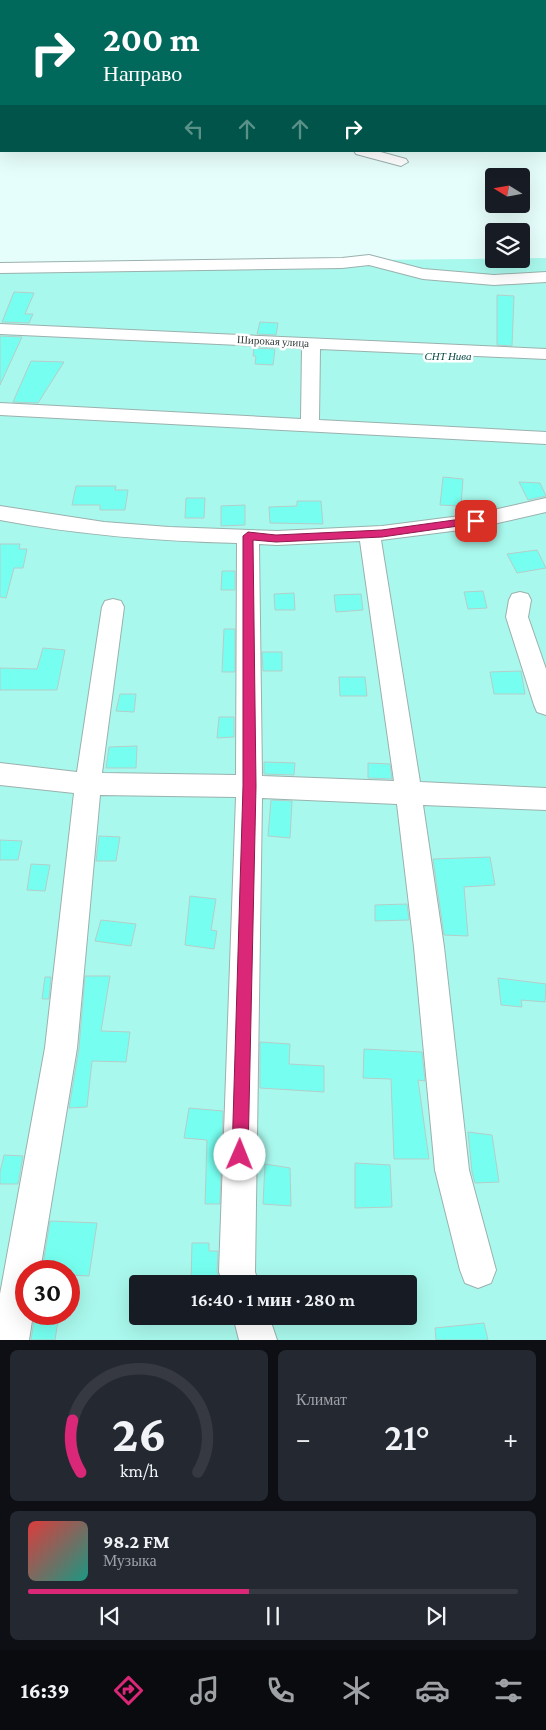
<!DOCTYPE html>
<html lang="ru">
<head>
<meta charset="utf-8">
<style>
	body { margin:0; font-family:"Crimson Pro",serif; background:#242831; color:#f1f3f6; height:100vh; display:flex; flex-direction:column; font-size:19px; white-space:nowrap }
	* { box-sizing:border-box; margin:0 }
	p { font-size:16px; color:#9ea1a6 }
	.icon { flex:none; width:28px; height:28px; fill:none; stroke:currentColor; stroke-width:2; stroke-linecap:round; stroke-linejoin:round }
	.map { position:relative; height:1340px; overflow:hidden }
	.details { display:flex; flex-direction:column; gap:10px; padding:10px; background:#0d0f14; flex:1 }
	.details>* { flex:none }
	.guide { position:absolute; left:0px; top:0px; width:546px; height:152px; box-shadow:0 5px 20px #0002; background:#00695c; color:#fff; overflow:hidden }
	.needle { width:32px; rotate:281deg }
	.tools { position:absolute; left:485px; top:168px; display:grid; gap:10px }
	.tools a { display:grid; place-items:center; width:45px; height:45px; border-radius:5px; background:#171b24; box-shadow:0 5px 20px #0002; font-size:25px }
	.speed { position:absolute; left:15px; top:1260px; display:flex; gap:10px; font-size:25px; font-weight:700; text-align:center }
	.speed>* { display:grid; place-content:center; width:65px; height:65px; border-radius:50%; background:#171b24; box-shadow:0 5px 20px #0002; line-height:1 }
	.speed .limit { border:8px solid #d22; background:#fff; color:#111 }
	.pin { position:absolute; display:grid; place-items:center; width:42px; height:42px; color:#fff; margin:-21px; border-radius:10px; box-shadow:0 2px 8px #0006 }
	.me { position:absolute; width:55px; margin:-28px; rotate:1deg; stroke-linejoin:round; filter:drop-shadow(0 0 4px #0008) }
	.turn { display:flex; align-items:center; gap:18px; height:105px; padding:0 20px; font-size:22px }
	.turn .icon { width:65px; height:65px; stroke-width:2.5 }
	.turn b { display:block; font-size:35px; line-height:42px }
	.lanes { display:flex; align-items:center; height:48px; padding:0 20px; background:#0003; justify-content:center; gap:25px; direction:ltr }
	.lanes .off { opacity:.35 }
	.big { font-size:38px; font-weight:600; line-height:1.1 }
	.details .tile { flex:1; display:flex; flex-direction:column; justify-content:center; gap:8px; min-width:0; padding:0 18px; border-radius:8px; background:#242831 }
	.details .dial { align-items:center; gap:0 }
	.dial svg { height:130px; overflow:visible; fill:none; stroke:#363941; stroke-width:7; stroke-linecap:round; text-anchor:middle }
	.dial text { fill:#f1f3f6; stroke:none }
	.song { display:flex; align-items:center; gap:15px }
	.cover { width:60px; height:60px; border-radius:8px; background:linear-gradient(135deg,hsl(0 70% 55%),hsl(170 70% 35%)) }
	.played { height:5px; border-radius:2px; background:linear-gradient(90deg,#db2777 45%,#363941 45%) }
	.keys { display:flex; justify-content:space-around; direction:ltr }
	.heat { display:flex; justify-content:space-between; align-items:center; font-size:28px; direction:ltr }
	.details .tiles { flex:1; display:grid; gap:10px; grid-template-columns:1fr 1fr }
	.tile:last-child { grid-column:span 2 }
	.trip { position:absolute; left:129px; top:1275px; width:288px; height:50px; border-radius:5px; background:#171b24; box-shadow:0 5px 20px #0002; font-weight:600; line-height:50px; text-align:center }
	.tab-bar { display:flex; height:80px; justify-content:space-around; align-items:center; background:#090b0e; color:#9ea1a6 }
	.tab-bar .icon { width:35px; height:35px }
	.tab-bar .active { color:#db2777 }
	.tab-bar b { font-size:22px; color:#f1f3f6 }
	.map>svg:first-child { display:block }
	.green { fill:#a9f8ed; fill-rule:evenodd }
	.building { fill:#76fff0; stroke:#b6cdc9 }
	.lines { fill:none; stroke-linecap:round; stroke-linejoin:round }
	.minor-casing { stroke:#9ab1ad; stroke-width:2 }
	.minor { fill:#fff; fill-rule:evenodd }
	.route { fill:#db2777; stroke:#8e194d }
	.labels { text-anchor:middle; stroke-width:5; stroke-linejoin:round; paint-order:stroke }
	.far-street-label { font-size:11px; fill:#353e3d; stroke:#fff }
	.far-park-label { font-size:11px; font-style:italic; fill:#094a44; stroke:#fff }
</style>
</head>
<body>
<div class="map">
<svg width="546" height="1340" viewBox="0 0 546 1340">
	<rect width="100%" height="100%" fill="#e6fefb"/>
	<path class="green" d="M 546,258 L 546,1340 L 0,1340 L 0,264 ZM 26,1271 L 69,1271 L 69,1314 L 26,1314 ZM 138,1284 L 408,1284 L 408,1316 L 138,1316 Z"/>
	<path class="building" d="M 14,292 L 34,293 L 25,314 L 33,314 L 29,323 L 2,322 Z
		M 497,295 L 514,296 L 512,346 L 497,345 Z
		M 260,322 L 278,323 L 276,335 L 257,334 Z
		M 0,336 L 22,337 L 0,385 Z
		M 254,348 L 275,349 L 273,365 L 255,364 L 256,356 L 253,356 Z
		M 31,361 L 64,362 L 38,403 L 13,402 Z
		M 443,477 L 463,479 L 461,506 L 440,505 Z
		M 519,482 L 540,483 L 546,496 L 528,500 Z
		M 76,486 L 116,486 L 115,490 L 128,490 L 125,510 L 100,510 L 100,505 L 72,505 Z
		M 186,498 L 205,498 L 204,518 L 185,518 Z
		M 297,501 L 321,501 L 323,524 L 270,523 L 269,507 L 297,506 Z
		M 245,505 L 245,525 L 221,526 L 221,506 Z
		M 0,544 L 20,544 L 19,549 L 27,549 L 23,568 L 14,568 L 6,598 L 0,597 Z
		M 537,550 L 546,568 L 517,573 L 507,554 Z
		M 222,571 L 235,571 L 235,590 L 221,590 Z
		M 483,591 L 487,608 L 468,609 L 464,592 Z
		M 294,593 L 295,610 L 275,610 L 274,594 Z
		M 361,594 L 363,610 L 336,612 L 334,595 Z
		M 224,629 L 235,629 L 235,672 L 222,672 Z
		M 43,648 L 65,650 L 57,690 L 0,690 L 0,668 L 37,669 Z
		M 262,652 L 282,652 L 282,671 L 263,671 Z
		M 521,671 L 525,694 L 494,694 L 490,672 Z
		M 339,677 L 365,677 L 367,696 L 340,696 Z
		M 120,694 L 136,694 L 134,712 L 116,711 Z
		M 219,717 L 234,717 L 234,737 L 217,738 Z
		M 137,746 L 136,768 L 106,768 L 109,747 Z
		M 264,762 L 295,763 L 294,775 L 264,774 Z
		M 368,763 L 390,764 L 392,779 L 368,778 Z
		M 271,800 L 292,801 L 290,838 L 268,836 Z
		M 99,836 L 120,837 L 116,861 L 96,861 Z
		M 0,840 L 22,841 L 18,860 L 0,860 Z
		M 490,857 L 495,885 L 464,887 L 468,936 L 444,935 L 433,859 Z
		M 31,864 L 50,865 L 45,891 L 27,890 Z
		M 190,896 L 216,899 L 211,930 L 217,931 L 214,949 L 185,945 Z
		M 407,904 L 409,920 L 375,921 L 375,905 Z
		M 101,920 L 136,924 L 131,946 L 95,941 Z
		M 85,976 L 110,976 L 101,1031 L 130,1032 L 126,1062 L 92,1061 L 87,1107 L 69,1108 L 79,1048 Z
		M 45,977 L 51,977 L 49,999 L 42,999 Z
		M 498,978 L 546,984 L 545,1002 L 521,1000 L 522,1007 L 501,1005 Z
		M 260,1042 L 290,1044 L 289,1064 L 324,1066 L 324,1092 L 260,1088 Z
		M 364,1049 L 422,1052 L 425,1081 L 418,1080 L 429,1159 L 394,1159 L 391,1079 L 363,1078 Z
		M 189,1108 L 223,1111 L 220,1204 L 205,1204 L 207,1140 L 184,1138 Z
		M 468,1132 L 492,1135 L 499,1182 L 475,1183 L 472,1172 Z
		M 4,1155 L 23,1156 L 18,1184 L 0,1184 L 0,1172 Z
		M 355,1163 L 390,1165 L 392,1207 L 355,1208 Z
		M 265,1164 L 290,1168 L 291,1206 L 263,1204 Z
		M 50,1221 L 97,1223 L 89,1276 L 69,1275 L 69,1271 L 42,1271 Z
		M 192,1243 L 209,1243 L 209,1251 L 218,1251 L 217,1272 L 221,1284 L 191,1284 Z
		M 35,1314 L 59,1314 L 55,1340 L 31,1340 Z
		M 484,1323 L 488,1340 L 436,1340 L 435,1328 Z"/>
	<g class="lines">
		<defs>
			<path id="minor" d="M 172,0 L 187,0 L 187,1 L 173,1 Z
				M 0,60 L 1,61 L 1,68 L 0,68 Z
				M 545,95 L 546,96 L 546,104 L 545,103 Z
				M 354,151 L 377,151 L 406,159 L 408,162 L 401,166 L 356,154 Z
				M 369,255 L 423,269 L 494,275 L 546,272 L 546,282 L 494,285 L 423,279 L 369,265 L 342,268 L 0,273 L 0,263 L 342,258 Z
				M 0,324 L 546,349 L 546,359 L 320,349 L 319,420 L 546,432 L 546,444 L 0,415 L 0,403 L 301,419 L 302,348 L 0,334 Z
				M 546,498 L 546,512 L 476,528 L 381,540 L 420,782 L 546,788 L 546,810 L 423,805 L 444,947 L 469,1170 L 496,1270 L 491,1283 L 478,1288 L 465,1283 L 460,1270 L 435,1170 L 414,947 L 397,804 L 262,798 L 255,1272 L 259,1284 L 223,1284 L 219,1272 L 236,797 L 100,795 L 77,1048 L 40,1271 L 26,1271 L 26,1314 L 33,1314 L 29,1340 L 0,1340 L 0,1294 L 45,1048 L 74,793 L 0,785 L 0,763 L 77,772 L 102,607 L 105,601 L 113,599 L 121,601 L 124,607 L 102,773 L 236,775 L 237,543 C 157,541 79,535 0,520 L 0,506 L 104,522 L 169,527 L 277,531 L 382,526 L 476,514 ZM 360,541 L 394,781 L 262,776 L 259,544 L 277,545 Z
				M 520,592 L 528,594 L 531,600 L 528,617 L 546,669 L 546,715 L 537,712 L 534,705 L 506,617 L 509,600 L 512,594 Z
				M 233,1316 L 269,1316 L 277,1340 L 239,1340 Z"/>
		</defs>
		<use href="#minor" class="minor-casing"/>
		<use href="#minor" class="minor"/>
	</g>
	<path class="route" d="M 476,517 L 479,518 L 479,523 L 382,537 L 276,542 L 253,540 L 256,786 L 248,1155 L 246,1161 L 240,1163 L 234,1161 L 232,1155 L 243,786 L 243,536 L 248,532 L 276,535 L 382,530 Z"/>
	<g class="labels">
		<g class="far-street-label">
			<text transform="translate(273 341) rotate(3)" y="4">Широкая улица</text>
		</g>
		<g class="far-park-label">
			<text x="448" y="360">СНТ Нива</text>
		</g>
	</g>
</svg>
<div class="tools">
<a><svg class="needle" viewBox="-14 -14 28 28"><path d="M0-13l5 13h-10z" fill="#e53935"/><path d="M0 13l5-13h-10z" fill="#9ea1a6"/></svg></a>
<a><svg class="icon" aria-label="layers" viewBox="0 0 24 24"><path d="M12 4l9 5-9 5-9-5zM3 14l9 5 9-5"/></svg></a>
</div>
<div class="speed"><div class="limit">30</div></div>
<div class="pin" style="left:476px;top:521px;background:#d93025"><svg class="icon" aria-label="arrive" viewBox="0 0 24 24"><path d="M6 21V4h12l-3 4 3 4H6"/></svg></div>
<svg class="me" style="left:240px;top:1155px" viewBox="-20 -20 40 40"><circle r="19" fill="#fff"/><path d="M0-13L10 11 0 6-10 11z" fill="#db2777"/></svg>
<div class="trip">16:40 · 1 мин · 280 m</div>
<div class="guide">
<div class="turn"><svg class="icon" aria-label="right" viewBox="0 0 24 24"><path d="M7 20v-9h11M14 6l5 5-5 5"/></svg><div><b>200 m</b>Направо</div></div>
<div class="lanes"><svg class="icon off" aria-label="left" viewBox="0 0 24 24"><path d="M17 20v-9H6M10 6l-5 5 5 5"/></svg><svg class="icon off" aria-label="ahead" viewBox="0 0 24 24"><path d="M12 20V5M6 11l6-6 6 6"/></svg><svg class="icon off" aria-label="ahead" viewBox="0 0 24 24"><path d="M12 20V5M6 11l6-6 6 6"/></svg><svg class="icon" aria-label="right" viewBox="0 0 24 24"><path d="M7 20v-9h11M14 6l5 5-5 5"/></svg></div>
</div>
</div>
<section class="details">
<div class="tiles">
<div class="tile dial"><svg viewBox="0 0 100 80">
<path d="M14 69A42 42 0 1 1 86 69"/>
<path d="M14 69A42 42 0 0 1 9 37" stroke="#db2777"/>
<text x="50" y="56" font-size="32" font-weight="700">26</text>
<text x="50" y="72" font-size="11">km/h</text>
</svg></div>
<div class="tile"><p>Климат</p>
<div class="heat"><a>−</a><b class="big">21°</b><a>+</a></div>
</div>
<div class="tile">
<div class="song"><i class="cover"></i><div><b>98.2 FM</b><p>Музыка</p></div></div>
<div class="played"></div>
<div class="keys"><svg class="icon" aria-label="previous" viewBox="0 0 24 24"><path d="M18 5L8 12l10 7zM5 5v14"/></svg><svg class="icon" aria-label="pause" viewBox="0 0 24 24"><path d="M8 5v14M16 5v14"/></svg><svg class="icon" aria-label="next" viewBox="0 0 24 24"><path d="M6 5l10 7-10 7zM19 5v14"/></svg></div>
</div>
</div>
</section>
<nav class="tab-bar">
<b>16:39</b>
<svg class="icon active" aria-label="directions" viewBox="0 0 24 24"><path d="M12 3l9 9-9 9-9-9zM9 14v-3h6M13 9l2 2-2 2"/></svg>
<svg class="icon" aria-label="music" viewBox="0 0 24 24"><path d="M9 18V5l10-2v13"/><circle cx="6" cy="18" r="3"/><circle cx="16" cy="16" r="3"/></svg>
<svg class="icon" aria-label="phone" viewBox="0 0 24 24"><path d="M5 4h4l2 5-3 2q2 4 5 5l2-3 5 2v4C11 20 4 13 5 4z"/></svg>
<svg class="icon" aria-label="climate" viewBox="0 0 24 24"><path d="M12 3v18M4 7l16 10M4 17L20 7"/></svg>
<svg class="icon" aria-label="car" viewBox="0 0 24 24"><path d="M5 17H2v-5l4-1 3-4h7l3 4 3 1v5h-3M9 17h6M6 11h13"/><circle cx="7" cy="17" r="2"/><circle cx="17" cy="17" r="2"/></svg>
<svg class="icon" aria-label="filters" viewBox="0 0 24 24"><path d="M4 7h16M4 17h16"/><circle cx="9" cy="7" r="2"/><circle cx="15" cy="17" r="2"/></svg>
</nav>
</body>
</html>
